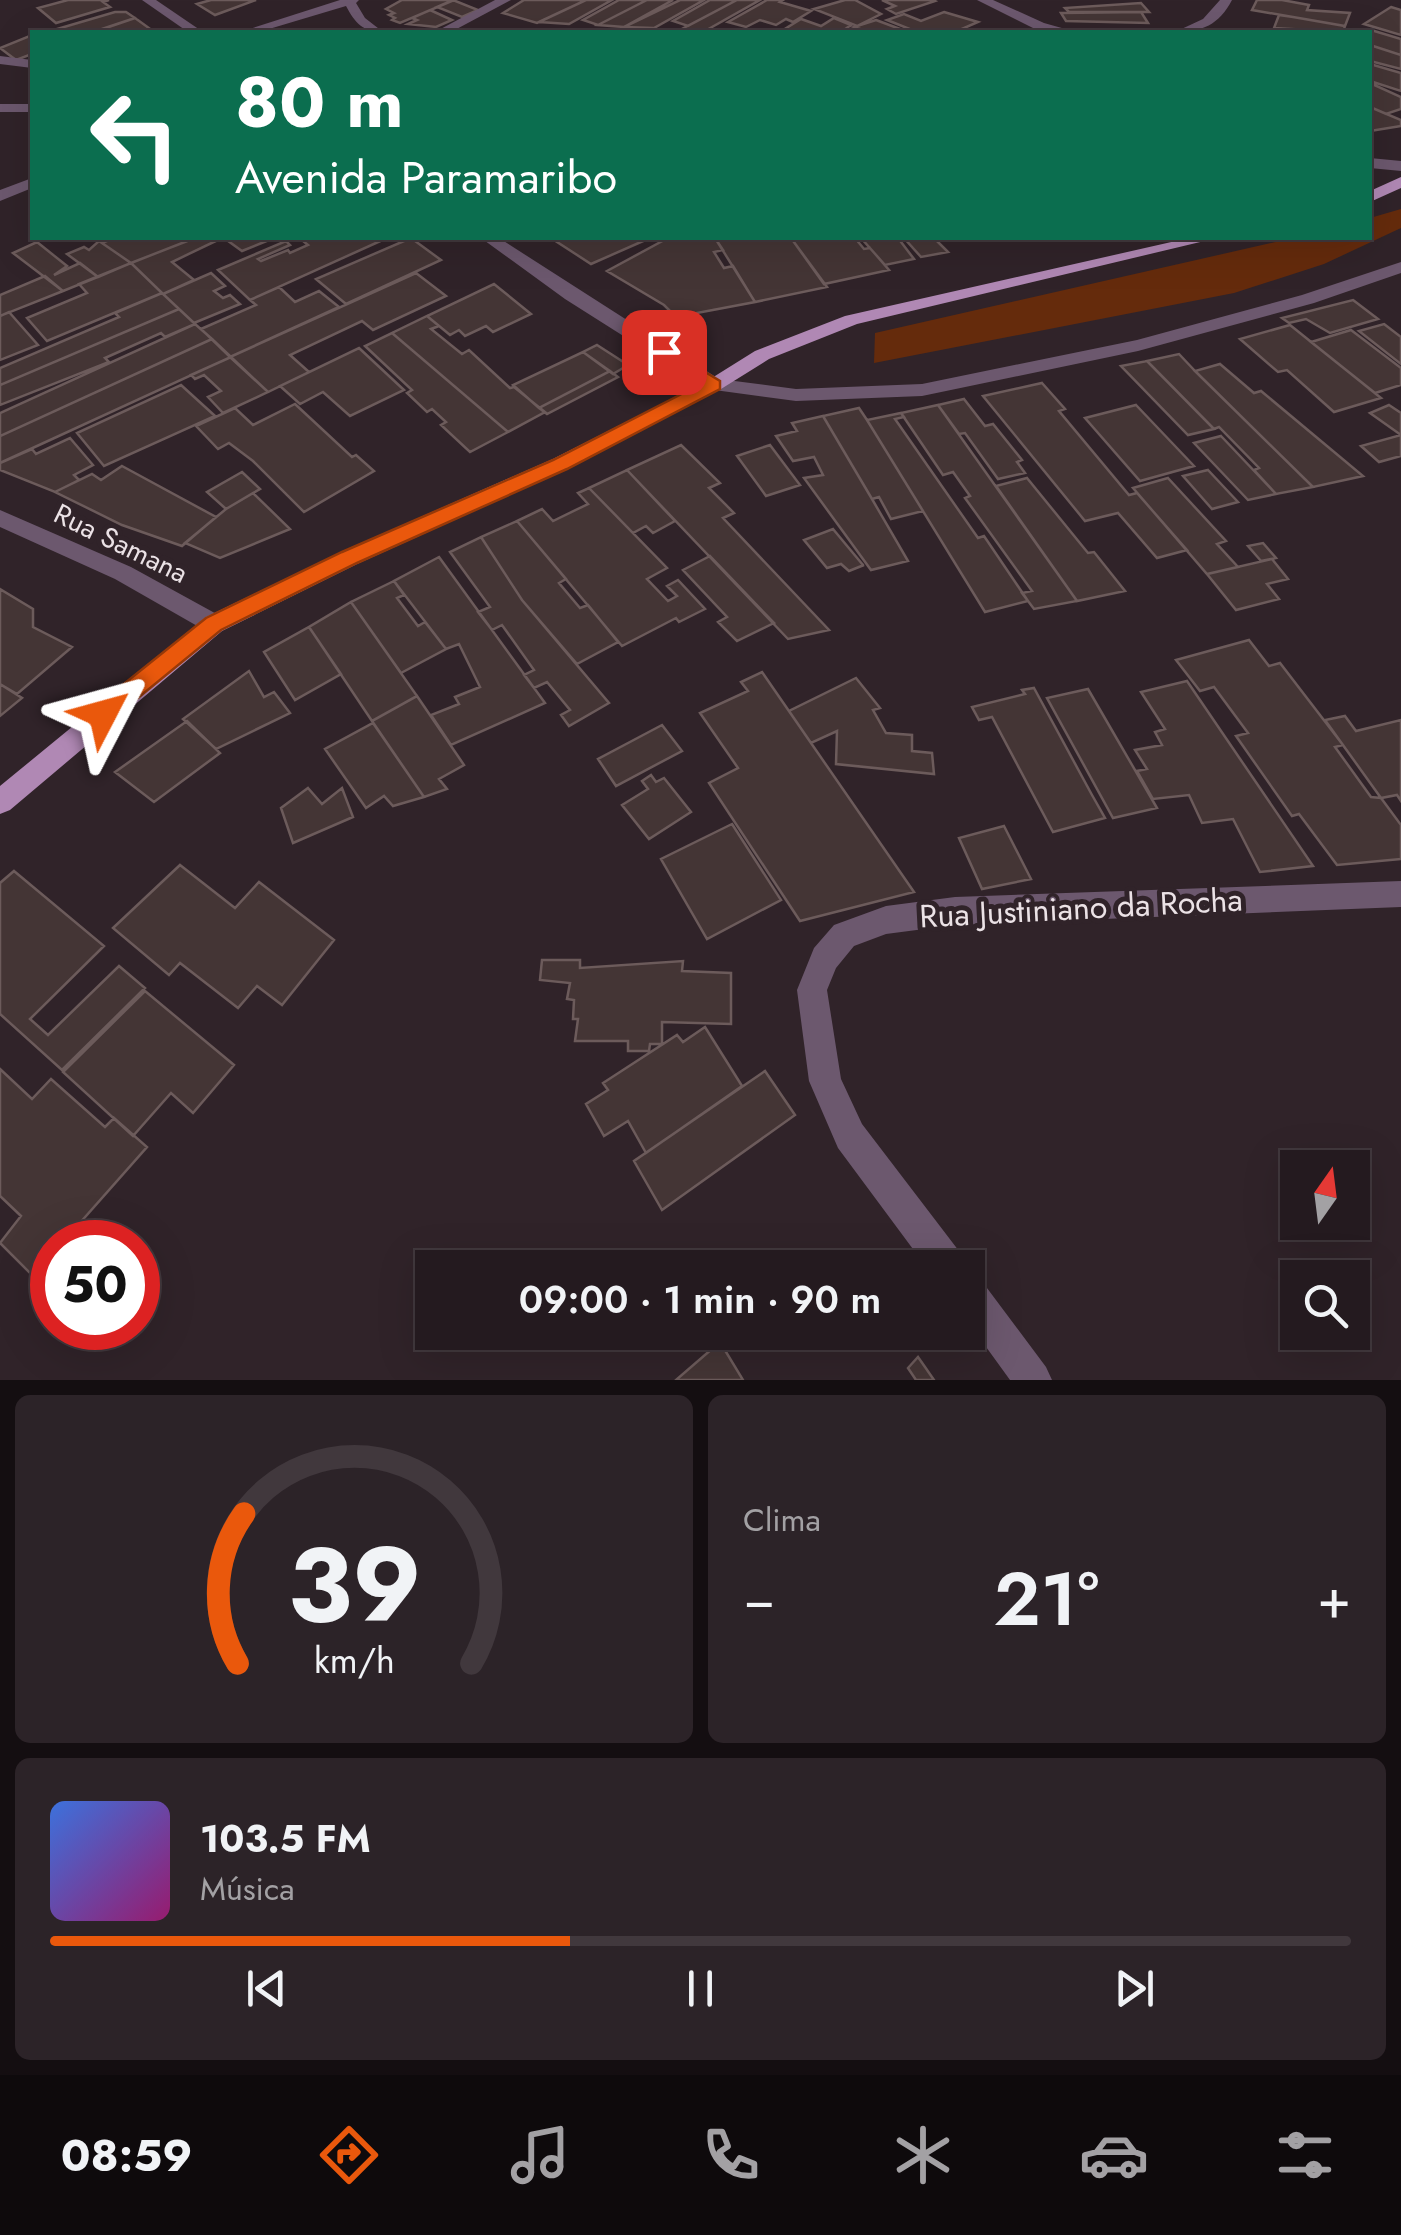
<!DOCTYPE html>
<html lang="pt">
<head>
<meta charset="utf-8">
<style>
	body { margin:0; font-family:Jost,sans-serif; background:#2c2328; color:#f1f3f6; height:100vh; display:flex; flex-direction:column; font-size:38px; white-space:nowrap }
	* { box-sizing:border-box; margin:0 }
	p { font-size:32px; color:#a3a1a4 }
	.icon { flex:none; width:55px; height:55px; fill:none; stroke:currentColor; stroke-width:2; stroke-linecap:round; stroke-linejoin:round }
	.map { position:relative; height:1380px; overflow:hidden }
	.details { display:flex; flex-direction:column; gap:15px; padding:15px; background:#140e11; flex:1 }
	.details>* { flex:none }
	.top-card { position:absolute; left:30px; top:30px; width:1342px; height:210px; border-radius:0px; box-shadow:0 10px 40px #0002,0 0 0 2px #41383d; background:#0b6e4f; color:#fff; overflow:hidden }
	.needle { width:65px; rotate:14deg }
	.controls { position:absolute; left:1280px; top:1150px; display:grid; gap:20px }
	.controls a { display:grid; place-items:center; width:90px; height:90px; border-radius:0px; background:#241a1f; box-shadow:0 10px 40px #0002,0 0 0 2px #41383d; font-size:50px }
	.speed { position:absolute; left:30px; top:1220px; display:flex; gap:20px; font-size:50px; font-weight:700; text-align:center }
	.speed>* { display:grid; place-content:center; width:130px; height:130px; border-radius:50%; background:#241a1f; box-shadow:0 10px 40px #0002,0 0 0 2px #41383d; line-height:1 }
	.speed .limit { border:15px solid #d22; background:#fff; color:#111 }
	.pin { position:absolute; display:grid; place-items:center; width:85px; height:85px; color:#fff; margin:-42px; border-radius:20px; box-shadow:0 5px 15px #0006 }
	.me { position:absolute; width:110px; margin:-55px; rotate:51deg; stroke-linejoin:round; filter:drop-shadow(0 0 8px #0008) }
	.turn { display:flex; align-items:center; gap:35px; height:210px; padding:0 40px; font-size:45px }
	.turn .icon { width:130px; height:130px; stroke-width:2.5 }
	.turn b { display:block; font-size:70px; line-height:85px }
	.big { font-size:75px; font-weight:600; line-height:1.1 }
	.details .widget { flex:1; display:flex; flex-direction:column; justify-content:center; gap:15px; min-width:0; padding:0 35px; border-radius:15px; background:#2c2328 }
	.details .dial { align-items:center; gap:0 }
	.dial svg { height:260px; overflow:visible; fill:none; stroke:#41383d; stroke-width:7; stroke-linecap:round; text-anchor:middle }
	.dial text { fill:#f1f3f6; stroke:none }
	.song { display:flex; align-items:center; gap:30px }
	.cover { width:120px; height:120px; border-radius:15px; background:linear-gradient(135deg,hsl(220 70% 55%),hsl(320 70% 35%)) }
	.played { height:10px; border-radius:5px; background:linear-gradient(90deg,#ea580c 40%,#41383d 40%) }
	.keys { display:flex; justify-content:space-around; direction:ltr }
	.heat { display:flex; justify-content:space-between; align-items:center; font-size:55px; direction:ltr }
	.details .tiles { flex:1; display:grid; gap:15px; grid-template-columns:1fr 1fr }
	.widget:last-child { grid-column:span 2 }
	.trip { position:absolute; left:415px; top:1250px; width:570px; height:100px; border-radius:0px; background:#241a1f; box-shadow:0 10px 40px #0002,0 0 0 2px #41383d; font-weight:600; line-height:100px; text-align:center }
	.dock { display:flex; height:160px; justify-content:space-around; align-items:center; background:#0e0a0c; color:#a3a1a4 }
	.dock .icon { width:70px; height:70px }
	.dock .active { color:#ea580c }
	.dock b { font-size:45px; color:#f1f3f6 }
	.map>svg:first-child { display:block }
	.green { fill:#652b0c }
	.building { fill:#443535; stroke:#6c5b5b; stroke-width:2.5 }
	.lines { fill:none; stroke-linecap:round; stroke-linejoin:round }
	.minor { fill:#6c586e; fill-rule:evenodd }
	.major { fill:#b088b4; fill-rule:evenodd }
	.route { fill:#ea580c; stroke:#983908; stroke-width:2.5 }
	.labels { text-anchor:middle; stroke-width:10; stroke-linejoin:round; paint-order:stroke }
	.street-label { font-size:28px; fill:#ebe2e6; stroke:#302329 }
	.near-street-label { font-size:32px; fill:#ebe2e6; stroke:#302329 }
</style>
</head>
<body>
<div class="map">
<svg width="1401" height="1380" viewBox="0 0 1401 1380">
	<rect width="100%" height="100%" fill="#302329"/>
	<path class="green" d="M 1401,209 L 1401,228 L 1324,264 L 1234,293 L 874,363 L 875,333 L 1293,238 L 1370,238 L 1370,218 Z"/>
	<path class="building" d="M 68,0 L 109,0 L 103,2 L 110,7 L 56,23 L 38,8 Z
		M 211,0 L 256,0 L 215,15 L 197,4 Z
		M 402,0 L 454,0 L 400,23 L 392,20 L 395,18 L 389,15 L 394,13 L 386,9 Z
		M 453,0 L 478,10 L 462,17 L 437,7 Z
		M 524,0 L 523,0 L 586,0 L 537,23 L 503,13 Z
		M 586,0 L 612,0 L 569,24 L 539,22 Z
		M 619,0 L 647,0 L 598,25 L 583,20 Z
		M 647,0 L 673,0 L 624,27 L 598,25 Z
		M 680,0 L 704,0 L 654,28 L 624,27 Z
		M 710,0 L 737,0 L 688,26 L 673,21 Z
		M 737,0 L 760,0 L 705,31 L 709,32 L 676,32 Z
		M 767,0 L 783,0 L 780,2 L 811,11 L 793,22 L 786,19 L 776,25 L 760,20 L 746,27 L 728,22 Z
		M 845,0 L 855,0 L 881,14 L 857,26 L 814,9 Z
		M 882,0 L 933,0 L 935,1 L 896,14 L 887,9 L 895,6 Z
		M 1257,0 L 1282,0 L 1309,5 L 1307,10 L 1350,13 L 1345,26 L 1252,10 Z
		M 1141,3 L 1149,12 L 1069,12 L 1065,8 Z
		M 1391,7 L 1401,10 L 1401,35 L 1364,24 Z
		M 430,10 L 452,20 L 436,27 L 408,24 L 417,20 L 412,18 Z
		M 115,12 L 126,12 L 135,18 L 93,32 L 47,32 Z
		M 944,12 L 978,22 L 955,32 L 917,32 L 887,20 L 904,14 L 921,21 Z
		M 1141,12 L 1148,23 L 1066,21 L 1061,13 Z
		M 1279,15 L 1293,17 L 1345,26 L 1343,32 L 1274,28 Z
		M 135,18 L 153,31 L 94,32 Z
		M 834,18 L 851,25 L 841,32 L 780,32 L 801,19 L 821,26 Z
		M 876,20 L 908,32 L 869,32 L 854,27 Z
		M 1371,30 L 1401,39 L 1401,55 L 1370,45 L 1367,32 Z
		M 32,35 L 32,54 L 16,60 L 0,48 Z
		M 1370,45 L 1401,55 L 1401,69 L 1370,61 Z
		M 1370,64 L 1401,73 L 1401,91 L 1370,81 Z
		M 1370,83 L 1401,97 L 1401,109 L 1386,114 L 1370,107 Z
		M 1370,107 L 1401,120 L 1401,126 L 1370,131 Z
		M 114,238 L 195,238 L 131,263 L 102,243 Z
		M 195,238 L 222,238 L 172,262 L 194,280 L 163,294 L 131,263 Z
		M 224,238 L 274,238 L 242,251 Z
		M 312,238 L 387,238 L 250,300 L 218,270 L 286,241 L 290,245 L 258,259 L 261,261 L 288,250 L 290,253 L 308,245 L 303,241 Z
		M 411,238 L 441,260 L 346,304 L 316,279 Z
		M 559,238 L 650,238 L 591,264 L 554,240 Z
		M 668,238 L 715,238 L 723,250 L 714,252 L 724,268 L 733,266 L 755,302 L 676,317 L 664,305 L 607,271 Z
		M 715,238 L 791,238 L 827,287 L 755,302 Z
		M 791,238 L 855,238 L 864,249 L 870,248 L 889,270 L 824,284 Z
		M 861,238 L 898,238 L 914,259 L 885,265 Z
		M 904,238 L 934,238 L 948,252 L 921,257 Z
		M 99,241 L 131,263 L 98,277 L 67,254 L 84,247 L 89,250 Z
		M 37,242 L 67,266 L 54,275 L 80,263 L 98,277 L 63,291 L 13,253 Z
		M 131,263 L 162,293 L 47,341 L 27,318 L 87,293 L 79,284 Z
		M 211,273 L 225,286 L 214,291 L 223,298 L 230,295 L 240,304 L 194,323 L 163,294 Z
		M 416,273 L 446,296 L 373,330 L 362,321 L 290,355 L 309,372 L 268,392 L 230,357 Z
		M 45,276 L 63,291 L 0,316 L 0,295 Z
		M 494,284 L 531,314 L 493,332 L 486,326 L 465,336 L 459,330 L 450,335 L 427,316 Z
		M 279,287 L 295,302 L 319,291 L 339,307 L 230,357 L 201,329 L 256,305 L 250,300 Z
		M 162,293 L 179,309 L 0,385 L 0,368 L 119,317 L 115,313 Z
		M 1353,300 L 1378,319 L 1330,333 L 1306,319 L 1289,323 L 1282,318 Z
		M 179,309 L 195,324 L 165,337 L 161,333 L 105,358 L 109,362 L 0,405 L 0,385 Z
		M 9,312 L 38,345 L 0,360 L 0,316 Z
		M 427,316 L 439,326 L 431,329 L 462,354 L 469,350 L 510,388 L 514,387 L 545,412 L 508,432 L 392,333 Z
		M 195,324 L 212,339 L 0,436 L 0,413 Z
		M 1384,324 L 1401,337 L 1401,364 L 1359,331 Z
		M 1290,325 L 1376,394 L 1381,398 L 1334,412 L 1287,370 L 1278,372 L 1240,339 Z
		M 1351,330 L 1401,368 L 1401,385 L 1375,393 L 1311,342 Z
		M 392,333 L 508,432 L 470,452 L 441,425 L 446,422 L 432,409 L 427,412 L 407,393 L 412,390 L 365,346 Z
		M 212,339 L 231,357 L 0,463 L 0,436 Z
		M 597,345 L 628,365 L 613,374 L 583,352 Z
		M 359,348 L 404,390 L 350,416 L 323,392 L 300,404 L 280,386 Z
		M 583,352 L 610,371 L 539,408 L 513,385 Z
		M 1179,354 L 1195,371 L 1313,487 L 1276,494 L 1254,470 L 1259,468 L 1219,427 L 1214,429 L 1147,361 Z
		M 231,357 L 268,392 L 223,413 L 208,397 L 221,391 L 204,375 L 195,379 L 191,375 Z
		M 1147,361 L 1214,429 L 1188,435 L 1121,366 Z
		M 1220,364 L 1254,393 L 1261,391 L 1363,476 L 1313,487 L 1195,371 Z
		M 610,371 L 618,377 L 547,414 L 539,408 Z
		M 1042,383 L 1065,409 L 1059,411 L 1129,495 L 1137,493 L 1187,550 L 1157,558 L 1118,513 L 1085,521 L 983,396 Z
		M 181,385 L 215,416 L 104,466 L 77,433 Z
		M 964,399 L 985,426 L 993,424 L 1022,460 L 1017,462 L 1025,473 L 998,479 L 965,433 L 959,434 L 938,405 Z
		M 295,404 L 352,457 L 356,455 L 374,471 L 304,512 L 253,461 L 229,443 L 218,449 L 196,426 L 235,408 L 253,425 Z
		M 938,405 L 1077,601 L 1034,609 L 1022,593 L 1032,591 L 965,498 L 970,496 L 953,472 L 943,475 L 901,413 Z
		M 1136,405 L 1194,466 L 1140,481 L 1085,418 Z
		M 1389,405 L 1401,413 L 1401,435 L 1370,413 Z
		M 859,408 L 867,420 L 923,511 L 891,519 L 879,497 L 872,499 L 823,416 Z
		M 901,413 L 904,417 L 895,419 L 978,538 L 984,536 L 1028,601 L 985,612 L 867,420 Z
		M 823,416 L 872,499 L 908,561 L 871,570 L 804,478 L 823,475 L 814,457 L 793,461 L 776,436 L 797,431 L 792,423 Z
		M 1401,435 L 1401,456 L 1379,462 L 1361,446 Z
		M 1221,436 L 1276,494 L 1248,500 L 1194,443 Z
		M 70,438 L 93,465 L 74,475 L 79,480 L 55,492 L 0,470 L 0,463 L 32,449 L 36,454 Z
		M 681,445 L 720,483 L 709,488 L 734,513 L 723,518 L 829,630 L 788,639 L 627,470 Z
		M 770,445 L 800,485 L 766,496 L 737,456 Z
		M 122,466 L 216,517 L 182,546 L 122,525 L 55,492 L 92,474 L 101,480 Z
		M 627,470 L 675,521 L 653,533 L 646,526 L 633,533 L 589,488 Z
		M 1208,470 L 1238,502 L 1212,509 L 1183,476 Z
		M 242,472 L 260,489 L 226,509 L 207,492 Z
		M 1027,478 L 1088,553 L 1094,552 L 1125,591 L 1077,601 L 996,486 Z
		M 1168,478 L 1226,541 L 1217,544 L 1238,567 L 1207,574 L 1133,488 Z
		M 589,488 L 667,568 L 647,579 L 668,601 L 677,596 L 667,586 L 678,580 L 705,609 L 679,622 L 676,618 L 622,646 L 517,521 L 542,509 L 553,521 L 588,504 L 578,493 Z
		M 253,493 L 290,529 L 220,558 L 185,543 L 226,509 Z
		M 517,521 L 566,579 L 559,583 L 580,608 L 588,605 L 618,642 L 577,664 L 522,600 L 481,537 Z
		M 833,529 L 863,565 L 864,565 L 849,571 L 841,564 L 827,568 L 804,540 Z
		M 481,537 L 522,600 L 609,703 L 569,726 L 561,715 L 570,710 L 547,682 L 534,688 L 524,675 L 534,670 L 502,625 L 492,630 L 478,612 L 490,607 L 450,552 Z
		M 1263,543 L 1276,558 L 1261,561 L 1248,546 Z
		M 710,556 L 774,623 L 737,641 L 718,622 L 727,617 L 683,570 Z
		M 439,557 L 545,703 L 451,745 L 431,715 L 459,704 L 455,697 L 480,687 L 459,644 L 446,649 L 394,581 Z
		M 1272,559 L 1288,579 L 1267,584 L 1279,599 L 1236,610 L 1207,574 Z
		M 394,581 L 404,595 L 397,598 L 418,626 L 425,622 L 446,649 L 401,673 L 351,602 Z
		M 0,589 L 33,609 L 33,627 L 72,647 L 17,694 L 0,684 Z
		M 351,602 L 417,696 L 372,721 L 309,627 Z
		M 309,627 L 341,674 L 295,700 L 264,652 Z
		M 1249,640 L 1269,666 L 1280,663 L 1343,745 L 1335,747 L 1371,797 L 1381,798 L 1401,825 L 1401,859 L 1337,865 L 1299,814 L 1292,816 L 1236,736 L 1248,733 L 1214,687 L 1200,691 L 1176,660 Z
		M 249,671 L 264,697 L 274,692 L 290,713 L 216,749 L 183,719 Z
		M 762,672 L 811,743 L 914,892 L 800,921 L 709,783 L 738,768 L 700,713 L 748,691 L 741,682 Z
		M 856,678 L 880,708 L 873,710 L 886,733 L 912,735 L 912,751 L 932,753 L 934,774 L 836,764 L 837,731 L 811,743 L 789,711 Z
		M 1187,681 L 1313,866 L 1260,872 L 1233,819 L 1202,823 L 1189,795 L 1153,799 L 1137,771 L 1147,769 L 1135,750 L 1162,745 L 1155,732 L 1165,729 L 1141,692 Z
		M 0,684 L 22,698 L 0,716 Z
		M 1034,688 L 1092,795 L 1105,818 L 1053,832 L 992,717 L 979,720 L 972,707 L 1025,694 L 1022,690 Z
		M 1088,689 L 1110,727 L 1157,808 L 1113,818 L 1047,698 Z
		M 417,696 L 464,765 L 439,779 L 447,789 L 424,797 L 372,721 Z
		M 1345,716 L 1356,731 L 1401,720 L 1401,801 L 1397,795 L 1381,798 L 1325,720 Z
		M 187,721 L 220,753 L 154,802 L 115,772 Z
		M 373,723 L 424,797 L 393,806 L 384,796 L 366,808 L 325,749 Z
		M 662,725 L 682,751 L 616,786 L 598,759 Z
		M 651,775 L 656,782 L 664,778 L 691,812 L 649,839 L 622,805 L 648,789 L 642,781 Z
		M 308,788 L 322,804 L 342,788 L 353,817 L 293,843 L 281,808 Z
		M 732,824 L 781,900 L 707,939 L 661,859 Z
		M 1004,826 L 1031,879 L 982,889 L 959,838 Z
		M 180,865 L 235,908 L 259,882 L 334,940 L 282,1005 L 257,986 L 238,1008 L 180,963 L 169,975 L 113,928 Z
		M 14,871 L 104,946 L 30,1019 L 48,1035 L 119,966 L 145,988 L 62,1070 L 0,1014 L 0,883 Z
		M 542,960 L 580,960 L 580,968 L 683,961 L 682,971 L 731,973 L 731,1024 L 662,1022 L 662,1044 L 650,1044 L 649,1051 L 628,1051 L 628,1041 L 575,1041 L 578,1019 L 573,1019 L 574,1000 L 567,999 L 570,983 L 540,980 Z
		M 145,991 L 234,1065 L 193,1113 L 171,1093 L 133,1136 L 63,1072 Z
		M 705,1027 L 742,1086 L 646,1153 L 628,1121 L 604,1136 L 586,1104 L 608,1090 L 603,1083 L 677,1035 L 683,1042 Z
		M 0,1069 L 32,1099 L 51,1079 L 105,1127 L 114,1118 L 147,1147 L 63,1242 L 52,1242 L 52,1255 L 33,1276 L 0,1243 L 21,1216 L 0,1196 Z
		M 765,1071 L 795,1115 L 662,1210 L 634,1161 Z
		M 720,1342 L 743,1380 L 676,1380 Z
		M 918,1357 L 925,1367 L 934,1380 L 916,1380 L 908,1368 Z"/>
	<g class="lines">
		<path class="minor" d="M 142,0 L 156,0 L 203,32 L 188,32 Z
			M 340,0 L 359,0 L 356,3 L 365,18 L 383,32 C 363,32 355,23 346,6 L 259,32 L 240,32 Z
			M 495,0 L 511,0 L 451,32 L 435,32 Z
			M 977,0 L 993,0 L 1044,23 L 1076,32 L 1035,29 Z
			M 1220,0 L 1232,0 C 1219,25 1202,32 1175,32 L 1203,19 Z
			M 0,56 L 32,60 L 32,68 L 0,64 Z
			M 0,104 L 32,104 L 32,112 L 0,112 Z
			M 1370,158 L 1401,161 L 1401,171 L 1370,168 Z
			M 32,178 L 32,188 L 0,201 L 0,190 Z
			M 481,238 L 499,238 L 719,379 L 796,389 L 922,384 L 1137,340 L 1302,295 L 1401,262 L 1401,273 L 1314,303 L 1138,351 L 922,396 L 796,401 L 707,389 L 565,299 Z
			M 0,510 L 131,567 L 222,617 L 226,624 L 222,631 L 206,631 L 115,579 L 0,527 Z
			M 1401,881 L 1401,907 L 955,925 L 886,934 L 854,946 L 836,968 L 827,990 L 841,1079 L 862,1124 L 962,1255 L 967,1268 L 927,1268 L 838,1148 L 809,1081 L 797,990 L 814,948 L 834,925 L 886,906 L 955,897 Z
			M 968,1275 L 981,1280 L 1046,1367 L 1052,1380 L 1010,1380 L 968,1322 Z"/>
		<path class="major" d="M 1401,177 L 1401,188 L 1370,202 L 1370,191 Z
			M 1189,238 L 1217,238 L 857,324 L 769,359 L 721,389 L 567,469 L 357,564 L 222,631 L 10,810 L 0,814 L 0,786 L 206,617 L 341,552 L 553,459 L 707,381 L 755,351 L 845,316 Z"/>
	</g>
	<path class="route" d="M 664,347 L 720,381 L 720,389 L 567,469 L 357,563 L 221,630 L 111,720 L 95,720 L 91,714 L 95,707 L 206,618 L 342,552 L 553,460 L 701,384 L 657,356 L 655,352 Z"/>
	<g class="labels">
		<g class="street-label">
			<text transform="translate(121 543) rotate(26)" y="10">Rua Samana</text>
		</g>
		<g class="near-street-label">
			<text transform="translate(1081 908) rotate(-3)" y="11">Rua Justiniano da Rocha</text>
		</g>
	</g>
</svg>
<div class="controls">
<a><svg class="needle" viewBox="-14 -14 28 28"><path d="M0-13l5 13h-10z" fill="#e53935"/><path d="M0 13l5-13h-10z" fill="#a3a1a4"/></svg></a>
<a><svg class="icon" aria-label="search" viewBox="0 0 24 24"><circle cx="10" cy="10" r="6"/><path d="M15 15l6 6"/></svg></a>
</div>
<div class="speed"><div class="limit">50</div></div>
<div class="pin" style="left:664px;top:352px;background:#d93025"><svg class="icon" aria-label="arrive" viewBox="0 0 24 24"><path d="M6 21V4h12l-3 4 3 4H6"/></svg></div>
<svg class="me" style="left:103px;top:714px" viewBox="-20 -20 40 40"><path d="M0-17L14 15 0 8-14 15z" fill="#ea580c" stroke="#fff" stroke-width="4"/></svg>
<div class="trip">09:00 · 1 min · 90 m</div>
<div class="top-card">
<div class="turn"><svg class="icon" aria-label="left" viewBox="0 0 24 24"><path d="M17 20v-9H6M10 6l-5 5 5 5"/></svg><div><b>80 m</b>Avenida Paramaribo</div></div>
</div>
</div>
<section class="details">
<div class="tiles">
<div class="widget dial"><svg viewBox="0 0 100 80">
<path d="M14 69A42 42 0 1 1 86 69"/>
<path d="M14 69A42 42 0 0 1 16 23" stroke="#ea580c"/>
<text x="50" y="56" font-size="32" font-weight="700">39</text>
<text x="50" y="72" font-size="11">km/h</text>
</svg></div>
<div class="widget"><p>Clima</p>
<div class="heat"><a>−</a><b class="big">21°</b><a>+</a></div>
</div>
<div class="widget">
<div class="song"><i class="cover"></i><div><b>103.5 FM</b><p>Música</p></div></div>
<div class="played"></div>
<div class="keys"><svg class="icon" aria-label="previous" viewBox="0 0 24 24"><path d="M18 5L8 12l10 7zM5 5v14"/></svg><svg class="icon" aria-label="pause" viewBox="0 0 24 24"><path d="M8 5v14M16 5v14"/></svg><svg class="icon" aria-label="next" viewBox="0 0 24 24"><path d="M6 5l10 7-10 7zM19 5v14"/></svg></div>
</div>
</div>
</section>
<nav class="dock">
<b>08:59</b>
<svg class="icon active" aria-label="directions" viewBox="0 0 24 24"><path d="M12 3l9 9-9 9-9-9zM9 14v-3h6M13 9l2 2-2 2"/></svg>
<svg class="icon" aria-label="music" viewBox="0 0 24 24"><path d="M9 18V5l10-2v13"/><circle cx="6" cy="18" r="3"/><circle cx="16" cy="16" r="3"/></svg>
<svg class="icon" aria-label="phone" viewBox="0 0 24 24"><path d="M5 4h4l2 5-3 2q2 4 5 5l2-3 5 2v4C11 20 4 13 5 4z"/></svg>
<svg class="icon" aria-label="climate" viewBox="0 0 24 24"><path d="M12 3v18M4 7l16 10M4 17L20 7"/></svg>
<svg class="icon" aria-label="car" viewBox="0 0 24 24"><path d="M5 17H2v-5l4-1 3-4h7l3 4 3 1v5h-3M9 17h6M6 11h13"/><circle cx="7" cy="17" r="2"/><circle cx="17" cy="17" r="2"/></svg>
<svg class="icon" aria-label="filters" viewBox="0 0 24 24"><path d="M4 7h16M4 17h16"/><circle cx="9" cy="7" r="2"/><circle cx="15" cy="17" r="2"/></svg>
</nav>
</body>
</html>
